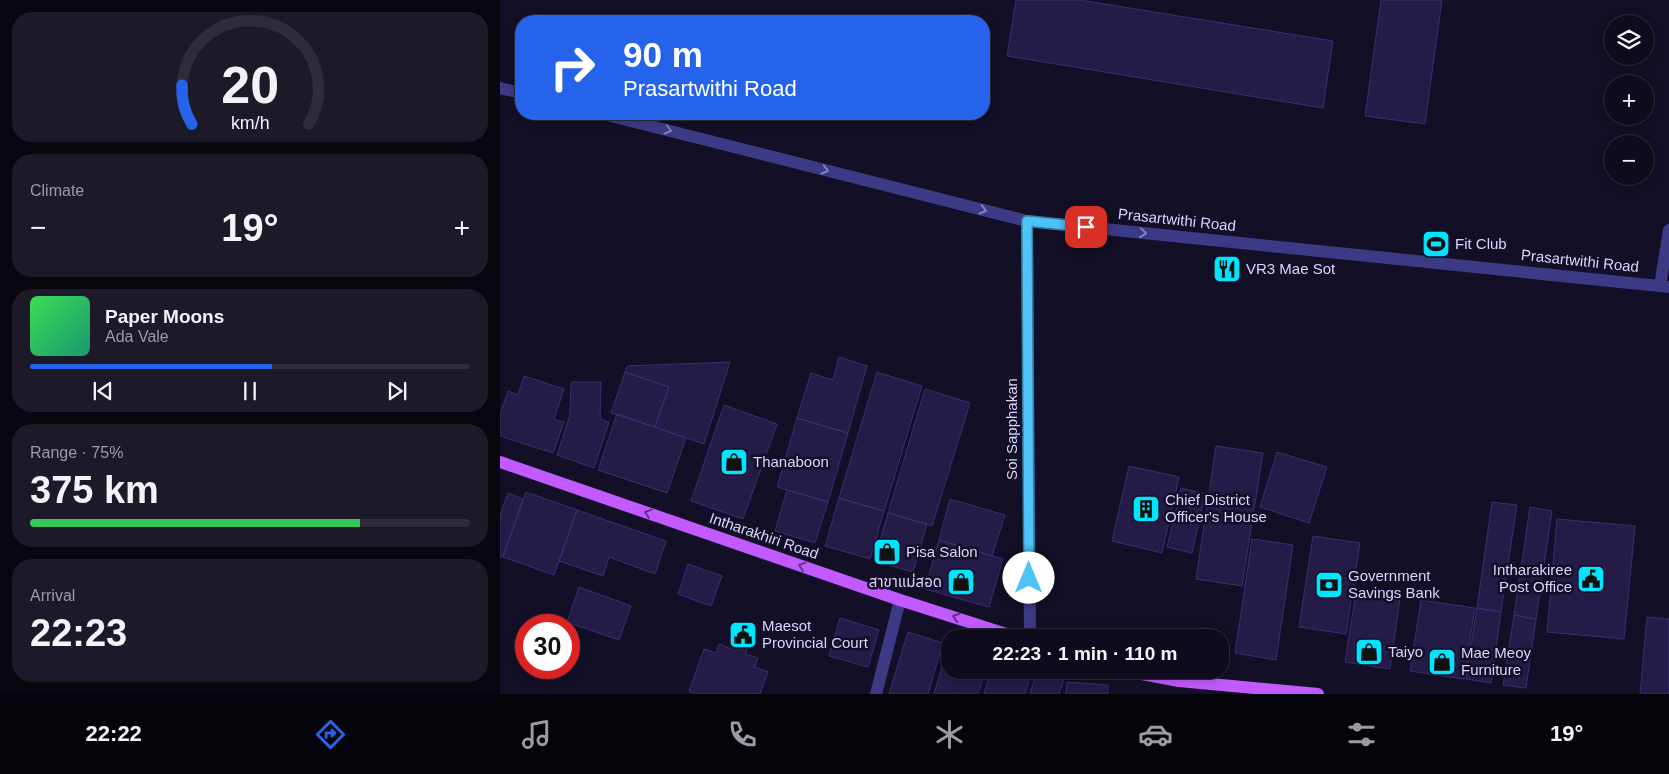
<!DOCTYPE html>
<html lang="en">
<head>
<meta charset="utf-8">
<style>
	body { margin:0; font-family:Arial,"Noto Sans Thai",sans-serif; background:#1c1929; color:#f1f3f6; height:100vh; display:flex; flex-direction:column; font-size:19px; white-space:nowrap }
	* { box-sizing:border-box; margin:0 }
	p { font-size:16px; color:#9b9ba3 }
	.icon { flex:none; width:28px; height:28px; fill:none; stroke:currentColor; stroke-width:2; stroke-linecap:round; stroke-linejoin:round }
	.map { position:relative; flex:1; overflow:hidden }
	.sheet { display:flex; flex-direction:column; gap:12px; padding:12px; background:#08060f; width:500px }
	.sheet>* { flex:none }
	.guide { position:absolute; left:15px; top:15px; width:475px; height:105px; border-radius:20px; box-shadow:0 2px 12px #0003,0 0 0 1px #2e2b3b; background:#2563eb; color:#fff; overflow:hidden }
	.controls { position:absolute; left:1104px; top:15px; display:grid; gap:10px }
	.controls a { display:grid; place-items:center; width:50px; height:50px; border-radius:50%; background:#0e0b1c; box-shadow:0 2px 12px #0003,0 0 0 1px #2e2b3b; font-size:25px }
	.speed { position:absolute; left:15px; top:614px; display:flex; gap:10px; font-size:25px; font-weight:700; text-align:center }
	.speed>* { display:grid; place-content:center; width:65px; height:65px; border-radius:50%; background:#0e0b1c; box-shadow:0 2px 12px #0003,0 0 0 1px #2e2b3b; line-height:1 }
	.speed .limit { border:8px solid #d22; background:#fff; color:#111 }
	.pin { position:absolute; display:grid; place-items:center; width:42px; height:42px; color:#fff; margin:-21px; border-radius:10px; box-shadow:0 2px 8px #0006 }
	.me { position:absolute; width:55px; margin:-28px; rotate:0deg; stroke-linejoin:round; filter:drop-shadow(0 0 4px #0008) }
	.turn { display:flex; align-items:center; gap:18px; height:105px; padding:0 25px; font-size:22px }
	.turn .icon { width:65px; height:65px; stroke-width:2.5 }
	.turn b { display:block; font-size:35px; line-height:42px }
	.big { font-size:38px; font-weight:700; line-height:1.1 }
	.sheet .widget { flex:1; display:flex; flex-direction:column; justify-content:center; gap:8px; min-width:0; padding:0 18px; border-radius:20px; background:#1c1929 }
	.sheet .dial { align-items:center; gap:0 }
	.dial svg { height:130px; overflow:visible; fill:none; stroke:#2e2b3b; stroke-width:7; stroke-linecap:round; text-anchor:middle }
	.dial text { fill:#f1f3f6; stroke:none }
	.song { display:flex; align-items:center; gap:15px }
	.cover { width:60px; height:60px; border-radius:8px; background:linear-gradient(135deg,hsl(130 70% 55%),hsl(160 70% 35%)) }
	.played { height:5px; border-radius:2px; background:linear-gradient(90deg,#2563eb 55%,#2e2b3b 55%) }
	.keys { display:flex; justify-content:space-around; direction:ltr }
	.heat { display:flex; justify-content:space-between; align-items:center; font-size:28px; direction:ltr }
	.charge { height:8px; border-radius:4px; background:linear-gradient(90deg,#34c759 75%,#2e2b3b 0) }
	.trip { position:absolute; left:441px; top:629px; width:288px; height:50px; border-radius:20px; background:#0e0b1c; box-shadow:0 2px 12px #0003,0 0 0 1px #2e2b3b; font-weight:700; line-height:50px; text-align:center }
	.dock { display:flex; height:80px; justify-content:space-around; align-items:center; background:#06040b; color:#9b9ba3 }
	.dock .icon { width:35px; height:35px }
	.dock .selected { color:#2563eb }
	.dock b { font-size:22px; color:#f1f3f6 }
	main { display:flex; flex:1; min-height:0 }
	.map>svg:first-child { display:block }
	.building { fill:#241b47; stroke:#3b2d73 }
	.lines { fill:none; stroke-linecap:round; stroke-linejoin:round }
	.minor { stroke:#3d3a85; stroke-width:12 }
	.major { stroke:#c25bff; stroke-width:12 }
	.oneway { stroke:#837fbc }
	.oneway2 { stroke:#623188 }
	.route-casing { stroke:#337fa1; stroke-width:12 }
	.route { stroke:#4fc3f7; stroke-width:9 }
	.labels { text-anchor:middle; stroke-width:5; stroke-linejoin:round; paint-order:stroke }
	.street-label { font-size:15px; fill:#d9d4ff; stroke:#130f26 }
	.poi-label { font-size:15px; fill:#d9d4ff; stroke:#130f26; text-anchor:start }
</style>
</head>
<body>
<main>
<section class="sheet">
<div class="widget dial"><svg viewBox="0 0 100 80">
<path d="M14 69A42 42 0 1 1 86 69"/>
<path d="M14 69A42 42 0 0 1 8 45" stroke="#2563eb"/>
<text x="50" y="56" font-size="32" font-weight="700">20</text>
<text x="50" y="72" font-size="11">km/h</text>
</svg></div>
<div class="widget"><p>Climate</p>
<div class="heat"><a>−</a><b class="big">19°</b><a>+</a></div>
</div>
<div class="widget">
<div class="song"><i class="cover"></i><div><b>Paper Moons</b><p>Ada Vale</p></div></div>
<div class="played"></div>
<div class="keys"><svg class="icon" aria-label="previous" viewBox="0 0 24 24"><path d="M18 5L8 12l10 7zM5 5v14"/></svg><svg class="icon" aria-label="pause" viewBox="0 0 24 24"><path d="M8 5v14M16 5v14"/></svg><svg class="icon" aria-label="next" viewBox="0 0 24 24"><path d="M6 5l10 7-10 7zM19 5v14"/></svg></div>
</div>
<div class="widget"><p>Range · 75%</p><b class="big">375 km</b><div class="charge"></div></div>
<div class="widget"><p>Arrival</p><b class="big">22:23</b></div>
</section>
<div class="map">
<svg width="1169" height="694" viewBox="0 0 1169 694">
	<rect width="100%" height="100%" fill="#130f26"/>
	<path class="building" d="M 516,0 L 580,0 L 833,41 L 823,108 L 507,56 Z
		M 881,0 L 942,0 L 925,124 L 865,116 Z
		M 339,357 L 367,366 L 348,433 L 297,418 L 311,373 L 333,380 Z
		M 230,362 L 204,444 L 155,427 L 169,387 L 125,372 L 127,366 Z
		M 125,372 L 169,387 L 155,427 L 111,413 Z
		M 377,372 L 422,386 L 384,511 L 339,498 Z
		M 24,376 L 64,389 L 54,419 L 64,422 L 53,453 L 0,436 L 0,415 L 8,391 L 18,395 Z
		M 71,382 L 101,382 L 100,419 L 109,422 L 94,468 L 57,455 L 70,415 Z
		M 425,389 L 470,403 L 432,526 L 388,513 Z
		M 224,405 L 277,424 L 243,519 L 191,501 Z
		M 117,414 L 186,438 L 167,493 L 98,470 Z
		M 297,418 L 348,433 L 328,502 L 277,487 Z
		M 716,446 L 763,453 L 742,586 L 696,579 Z
		M 777,452 L 827,467 L 809,523 L 760,507 Z
		M 629,466 L 679,477 L 662,553 L 612,541 Z
		M 681,488 L 705,494 L 692,553 L 667,547 Z
		M 287,490 L 328,502 L 315,543 L 275,531 Z
		M 26,492 L 77,510 L 54,575 L 3,557 Z
		M 8,493 L 23,499 L 3,557 L 0,557 L 0,515 Z
		M 339,498 L 384,511 L 370,559 L 325,546 Z
		M 450,499 L 505,515 L 492,556 L 439,540 Z
		M 992,502 L 1017,505 L 1001,612 L 977,608 Z
		M 1030,507 L 1052,511 L 1036,619 L 1014,615 Z
		M 77,510 L 166,541 L 155,574 L 109,557 L 103,576 L 59,561 Z
		M 388,513 L 427,524 L 413,572 L 374,561 Z
		M 1057,519 L 1135,526 L 1124,639 L 1047,632 Z
		M 813,536 L 860,543 L 846,634 L 799,627 Z
		M 752,539 L 793,545 L 776,660 L 735,653 Z
		M 439,540 L 503,559 L 489,607 L 425,589 Z
		M 188,564 L 222,576 L 211,606 L 178,594 Z
		M 79,587 L 131,606 L 119,640 L 67,622 Z
		M 856,592 L 900,598 L 890,669 L 845,662 Z
		M 921,600 L 975,608 L 964,679 L 910,671 Z
		M 977,608 L 1001,612 L 991,683 L 966,679 Z
		M 1014,615 L 1036,619 L 1026,688 L 1003,685 Z
		M 1147,617 L 1169,619 L 1169,694 L 1140,694 Z
		M 340,618 L 379,630 L 368,667 L 329,656 Z
		M 408,632 L 443,643 L 428,694 L 389,694 Z
		M 233,641 L 248,647 L 245,654 L 258,658 L 255,667 L 268,672 L 260,694 L 194,694 L 189,691 L 204,649 L 216,653 L 219,644 L 231,649 Z
		M 449,644 L 450,670 L 486,670 L 478,694 L 434,694 Z
		M 491,670 L 532,670 L 525,694 L 484,694 Z
		M 537,671 L 564,679 L 559,694 L 530,694 Z
		M 567,682 L 608,685 L 608,694 L 566,694 Z"/>
	<g class="lines">
		<path class="minor" d="M 0,88 L 21,93
			M 103,114 L 527,221 L 1169,287
			M 527,221 L 530,638
			M 1160,286 L 1169,230
			M 376,694 L 400,600"/>
		<path class="major" d="M 0,462 L 400,600 L 519,638
			M 621,670 L 679,681 L 818,694"/>
	</g>
	<defs><path id="oneway-chevron" d="M-2-3.5L2.5 0L-2 3.5" fill="none" stroke-width="1.6" stroke-linecap="round" stroke-linejoin="round" transform="scale(1.25)"/></defs>
	<g class="oneway">
		<use href="#oneway-chevron" transform="translate(168 130) rotate(14)"/>
		<use href="#oneway-chevron" transform="translate(325 170) rotate(14)"/>
		<use href="#oneway-chevron" transform="translate(483 210) rotate(14)"/>
		<use href="#oneway-chevron" transform="translate(643 233) rotate(6)"/>
	</g>
	<g class="oneway2">
		<use href="#oneway-chevron" transform="translate(148 513) rotate(-161)"/>
		<use href="#oneway-chevron" transform="translate(302 566) rotate(-161)"/>
		<use href="#oneway-chevron" transform="translate(456 617) rotate(-162)"/>
	</g>
	<g class="lines">
		<defs>
			<path id="route" d="M 529,578 L 527,221 L 586,227"/>
		</defs>
		<use href="#route" class="route-casing"/>
		<use href="#route" class="route"/>
	</g>
	<defs>
		<symbol id="stadium-square" viewBox="-11 -11 22 22"><rect x="-9" y="-9" width="18" height="18" rx="4" fill="#00e5ff" stroke="#130f26"/><path d="M0-5a6.5 5 0 1 0 0 10a6.5 5 0 1 0 0-10ZM-3.5-1.8h7v3.6h-7Z" fill="#111"/></symbol>
		<symbol id="restaurant-square" viewBox="-11 -11 22 22"><rect x="-9" y="-9" width="18" height="18" rx="4" fill="#00e5ff" stroke="#130f26"/><path d="M-5-6h1v4h1v-4h1v4h1v-4h1v5L-1.5 .5V6h-2V.5L-5-1ZM5-6V6H3V1.5H1.5Q1.5-4 5-6Z" fill="#111"/></symbol>
		<symbol id="shop-square" viewBox="-11 -11 22 22"><rect x="-9" y="-9" width="18" height="18" rx="4" fill="#00e5ff" stroke="#130f26"/><path d="M-5-2.5h2.3a2.7 3.5 0 0 1 5.4 0H5L5.5 6h-11ZM-1.5-2.5h3a1.5 2.3 0 0 0-3 0Z" fill="#111"/></symbol>
		<symbol id="building-square" viewBox="-11 -11 22 22"><rect x="-9" y="-9" width="18" height="18" rx="4" fill="#00e5ff" stroke="#130f26"/><path d="M-4-6H4V6H1V3H-1V6H-4ZM-2.5-4.3h1.7v1.8h-1.7ZM.8-4.3h1.7v1.8H.8ZM-2.5-1h1.7V.8h-1.7ZM.8-1h1.7V.8H.8Z" fill="#111"/></symbol>
		<symbol id="civic-square" viewBox="-11 -11 22 22"><rect x="-9" y="-9" width="18" height="18" rx="4" fill="#00e5ff" stroke="#130f26"/><path d="M-.6-6.5H3V-4.5H.6V-3L4-1V1h2V6H-6V1h2V-1L-.6-3ZM-1.2 2.5V6h2.4V2.5Z" fill="#111"/></symbol>
		<symbol id="bank-square" viewBox="-11 -11 22 22"><rect x="-9" y="-9" width="18" height="18" rx="4" fill="#00e5ff" stroke="#130f26"/><path d="M-6-4H6V4H-6ZM0-2.3a2.3 2.3 0 1 0 0 4.6a2.3 2.3 0 1 0 0-4.6Z" fill="#111"/></symbol>
	</defs>
	<g fill-rule="evenodd">
		<use href="#stadium-square" x="920" y="228" width="32" height="32"/>
		<use href="#restaurant-square" x="711" y="253" width="32" height="32"/>
		<use href="#shop-square" x="218" y="446" width="32" height="32"/>
		<use href="#building-square" x="630" y="493" width="32" height="32"/>
		<use href="#shop-square" x="371" y="536" width="32" height="32"/>
		<use href="#civic-square" x="1075" y="563" width="32" height="32"/>
		<use href="#shop-square" x="445" y="566" width="32" height="32"/>
		<use href="#bank-square" x="813" y="569" width="32" height="32"/>
		<use href="#civic-square" x="227" y="619" width="32" height="32"/>
		<use href="#shop-square" x="853" y="636" width="32" height="32"/>
		<use href="#shop-square" x="926" y="646" width="32" height="32"/>
	</g>
	<g class="labels">
		<g class="street-label">
			<text transform="translate(677 220) rotate(6)" y="5">Prasartwithi Road</text>
			<text transform="translate(1080 261) rotate(6)" y="5">Prasartwithi Road</text>
			<text transform="translate(512 429) rotate(-90)" y="5">Soi Sapphakan</text>
			<text transform="translate(264 536) rotate(19)" y="5">Intharakhiri Road</text>
		</g>
		<g class="poi-label">
			<text x="955" y="249">Fit Club</text>
			<text x="746" y="274">VR3 Mae Sot</text>
			<text x="253" y="467">Thanaboon</text>
			<text x="665" y="505">Chief District<tspan x="665" dy="17">Officer's House</tspan></text>
			<text x="406" y="557">Pisa Salon</text>
			<text x="1072" y="575" text-anchor="end">Intharakiree<tspan x="1072" dy="17">Post Office</tspan></text>
			<text x="848" y="581">Government<tspan x="848" dy="17">Savings Bank</tspan></text>
			<text x="442" y="587" text-anchor="end">สาขาแม่สอด</text>
			<text x="262" y="631">Maesot<tspan x="262" dy="17">Provincial Court</tspan></text>
			<text x="888" y="657">Taiyo</text>
			<text x="961" y="658">Mae Meoy<tspan x="961" dy="17">Furniture</tspan></text>
		</g>
	</g>
</svg>
<div class="controls">
<a><svg class="icon" aria-label="layers" viewBox="0 0 24 24"><path d="M12 4l9 5-9 5-9-5zM3 14l9 5 9-5"/></svg></a>
<a>+</a>
<a>−</a>
</div>
<div class="speed"><div class="limit">30</div></div>
<div class="pin" style="left:586px;top:227px;background:#d93025"><svg class="icon" aria-label="arrive" viewBox="0 0 24 24"><path d="M6 21V4h12l-3 4 3 4H6"/></svg></div>
<svg class="me" style="left:529px;top:578px" viewBox="-20 -20 40 40"><circle r="19" fill="#fff"/><path d="M0-13L10 11 0 6-10 11z" fill="#4fc3f7"/></svg>
<div class="trip">22:23 · 1 min · 110 m</div>
<div class="guide">
<div class="turn"><svg class="icon" aria-label="right" viewBox="0 0 24 24"><path d="M7 20v-9h11M14 6l5 5-5 5"/></svg><div><b>90 m</b>Prasartwithi Road</div></div>
</div>
</div>
</main>
<nav class="dock">
<b>22:22</b>
<svg class="icon selected" aria-label="directions" viewBox="0 0 24 24"><path d="M12 3l9 9-9 9-9-9zM9 14v-3h6M13 9l2 2-2 2"/></svg>
<svg class="icon" aria-label="music" viewBox="0 0 24 24"><path d="M9 18V5l10-2v13"/><circle cx="6" cy="18" r="3"/><circle cx="16" cy="16" r="3"/></svg>
<svg class="icon" aria-label="phone" viewBox="0 0 24 24"><path d="M5 4h4l2 5-3 2q2 4 5 5l2-3 5 2v4C11 20 4 13 5 4z"/></svg>
<svg class="icon" aria-label="climate" viewBox="0 0 24 24"><path d="M12 3v18M4 7l16 10M4 17L20 7"/></svg>
<svg class="icon" aria-label="car" viewBox="0 0 24 24"><path d="M5 17H2v-5l4-1 3-4h7l3 4 3 1v5h-3M9 17h6M6 11h13"/><circle cx="7" cy="17" r="2"/><circle cx="17" cy="17" r="2"/></svg>
<svg class="icon" aria-label="filters" viewBox="0 0 24 24"><path d="M4 7h16M4 17h16"/><circle cx="9" cy="7" r="2"/><circle cx="15" cy="17" r="2"/></svg>
<b>19°</b>
</nav>
</body>
</html>
